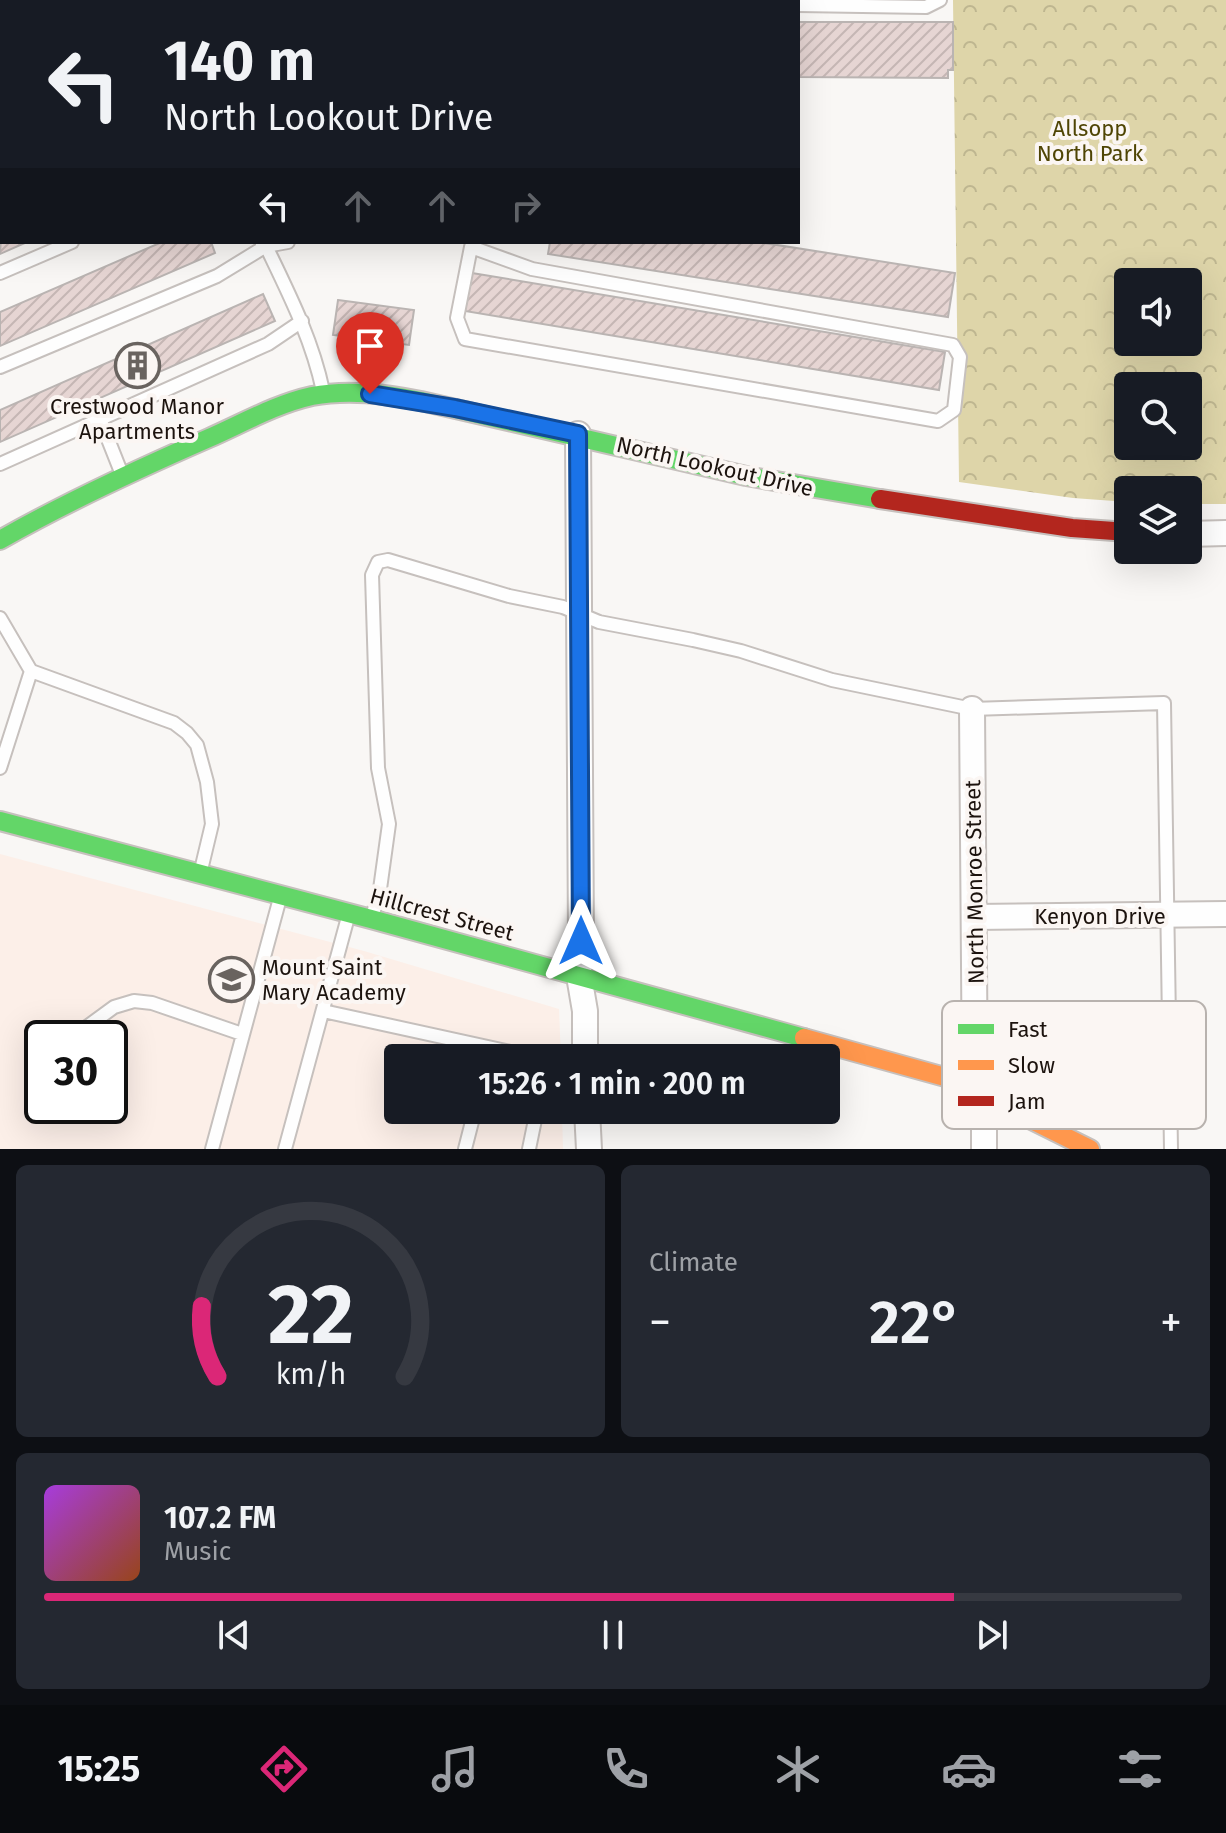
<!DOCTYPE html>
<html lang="en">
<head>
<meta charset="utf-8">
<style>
	body { margin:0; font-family:"Fira Sans",sans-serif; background:#242831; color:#f1f3f6; height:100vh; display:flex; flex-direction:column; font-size:30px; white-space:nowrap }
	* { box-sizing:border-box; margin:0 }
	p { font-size:26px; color:#9ea1a6 }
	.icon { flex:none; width:44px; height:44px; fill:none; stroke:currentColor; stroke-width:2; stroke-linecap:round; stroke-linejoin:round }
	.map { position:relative; height:1149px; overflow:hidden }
	.side { display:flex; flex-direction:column; gap:16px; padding:16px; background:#0d0f14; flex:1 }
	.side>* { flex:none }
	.banner { position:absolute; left:0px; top:0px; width:800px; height:244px; box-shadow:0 8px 32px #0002; background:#171b24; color:#f1f3f6; overflow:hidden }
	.buttons { position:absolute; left:1114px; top:268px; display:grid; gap:16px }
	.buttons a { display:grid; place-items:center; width:88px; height:88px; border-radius:8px; background:#171b24; box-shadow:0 8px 32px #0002; font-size:40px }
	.speed { position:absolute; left:24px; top:1020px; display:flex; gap:16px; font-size:40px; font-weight:700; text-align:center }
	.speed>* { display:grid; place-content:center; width:104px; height:104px; border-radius:50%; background:#171b24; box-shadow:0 8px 32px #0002; line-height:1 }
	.speed .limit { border:4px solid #111; border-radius:12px; background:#fff; color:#111 }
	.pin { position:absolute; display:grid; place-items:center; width:68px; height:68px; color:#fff; margin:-82px -34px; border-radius:50% 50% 50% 0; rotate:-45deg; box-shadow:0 0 8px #0007 }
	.pin .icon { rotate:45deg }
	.me { position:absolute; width:88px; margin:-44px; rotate:0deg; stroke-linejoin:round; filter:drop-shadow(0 0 6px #0008) }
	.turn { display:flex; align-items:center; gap:28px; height:168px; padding:0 32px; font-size:36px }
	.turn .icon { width:104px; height:104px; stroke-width:2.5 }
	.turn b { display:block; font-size:56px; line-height:68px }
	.lanes { display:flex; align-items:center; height:76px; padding:0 32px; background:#0003; justify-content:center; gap:40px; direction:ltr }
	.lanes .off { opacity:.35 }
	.big { font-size:60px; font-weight:600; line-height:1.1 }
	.side .widget { flex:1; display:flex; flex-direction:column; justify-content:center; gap:12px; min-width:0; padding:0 28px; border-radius:12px; background:#242831 }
	.side .dial { align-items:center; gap:0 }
	.dial svg { height:208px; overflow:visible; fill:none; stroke:#363941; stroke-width:7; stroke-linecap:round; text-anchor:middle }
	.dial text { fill:#f1f3f6; stroke:none }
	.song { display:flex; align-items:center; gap:24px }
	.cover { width:96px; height:96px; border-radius:12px; background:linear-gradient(135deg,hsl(280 70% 55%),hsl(20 70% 35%)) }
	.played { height:8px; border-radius:4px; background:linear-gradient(90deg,#db2777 80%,#363941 80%) }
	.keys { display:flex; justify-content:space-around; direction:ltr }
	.heat { display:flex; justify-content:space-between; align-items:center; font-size:44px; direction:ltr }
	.side .tiles { flex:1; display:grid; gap:16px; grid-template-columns:1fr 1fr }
	.widget:last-child { grid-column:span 2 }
	.trip { position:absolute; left:384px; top:1044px; width:456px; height:80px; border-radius:8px; background:#171b24; box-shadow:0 8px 32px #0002; font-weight:600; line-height:80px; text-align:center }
	.tabs { display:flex; height:128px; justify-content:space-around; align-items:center; background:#090b0e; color:#9ea1a6 }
	.tabs .icon { width:56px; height:56px }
	.tabs .active { color:#db2777 }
	.tabs b { font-size:36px; color:#f1f3f6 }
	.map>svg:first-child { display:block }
	.built { fill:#fcefe8; fill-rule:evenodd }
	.forest { fill:url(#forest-crowns); fill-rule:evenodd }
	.building { fill:url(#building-hatch); stroke:#bab4b2; stroke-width:2 }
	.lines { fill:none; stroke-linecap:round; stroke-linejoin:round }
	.lane-casing { stroke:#c6c0bd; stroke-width:16 }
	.street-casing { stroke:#c6c0bd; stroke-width:28 }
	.fast-casing { stroke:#c6c0bd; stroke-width:22 }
	.slow-casing { stroke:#c6c0bd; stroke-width:22 }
	.jam-casing { stroke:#c6c0bd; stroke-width:22 }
	.lane { stroke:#fefefe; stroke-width:12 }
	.street { stroke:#fefefe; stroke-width:24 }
	.fast { stroke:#63d668; stroke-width:18 }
	.slow { stroke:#ff974d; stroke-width:18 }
	.jam { stroke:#b3261e; stroke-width:18 }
	.route-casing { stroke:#114b97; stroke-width:20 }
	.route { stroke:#1a73e8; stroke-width:14 }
	.labels { text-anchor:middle; stroke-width:8; stroke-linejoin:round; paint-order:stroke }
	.park-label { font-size:22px; fill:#4f4504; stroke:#fbf6f3 }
	.poi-label { font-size:22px; fill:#1c130e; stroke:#fbf6f3 }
	.street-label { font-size:22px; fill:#1c130e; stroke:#fbf6f3 }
	.key { fill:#fbf6f3; stroke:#b8b2ae; stroke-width:2 }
	.key-label { font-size:22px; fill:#1c130e }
</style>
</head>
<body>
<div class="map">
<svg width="1226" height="1149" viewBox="0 0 1226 1149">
	<defs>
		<pattern id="forest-crowns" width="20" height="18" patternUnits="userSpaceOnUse" patternTransform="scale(2)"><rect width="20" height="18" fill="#ded5a9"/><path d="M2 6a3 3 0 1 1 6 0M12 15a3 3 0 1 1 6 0" fill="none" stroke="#beb690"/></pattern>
		<pattern id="building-hatch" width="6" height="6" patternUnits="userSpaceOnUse" patternTransform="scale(2)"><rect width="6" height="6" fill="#e6d5d3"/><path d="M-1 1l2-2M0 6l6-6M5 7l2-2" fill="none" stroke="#c5b6b4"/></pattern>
	</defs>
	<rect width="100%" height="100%" fill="#f9f7f5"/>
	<path class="built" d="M 0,854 L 364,951 L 559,1009 L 561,1058 L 398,1058 L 398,1110 L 562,1110 L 563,1149 L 0,1149 ZM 42,1038 L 110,1038 L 110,1106 L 42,1106 Z"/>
	<path class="forest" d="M 953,0 L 1226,0 L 1226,504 L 1188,504 L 1188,490 L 1128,490 L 1128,502 L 1073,498 L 959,482 ZM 1128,282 L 1188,282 L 1188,342 L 1128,342 ZM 1128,386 L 1188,386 L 1188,446 L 1128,446 Z"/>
	<path class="building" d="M 417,0 L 472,0 L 472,2 L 411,2 Z
		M 798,22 L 953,22 L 953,70 L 948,70 L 948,78 L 798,77 Z
		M 2,219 L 2,242 L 27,242 L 0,254 Z
		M 162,242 L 211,242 L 215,253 L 0,346 L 0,312 Z
		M 550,242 L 758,242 L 955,273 L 948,317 L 548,254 Z
		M 472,273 L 945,352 L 939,390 L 465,311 Z
		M 263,294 L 275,321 L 0,442 L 0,410 Z
		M 338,300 L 414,310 L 409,345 L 333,335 Z"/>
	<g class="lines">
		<defs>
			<path id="lane" d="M 495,0 L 496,2
				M 321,2 L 327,0
				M 627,2 L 635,2
				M 798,5 L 926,7 L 940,0
				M 0,182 L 2,181
				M 262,244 L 266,246 L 288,242
				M 471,247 L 532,269 L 953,345 L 960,357 L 954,410 L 938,421 L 465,339 L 457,318 L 471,247 L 473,242
				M 0,273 L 72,242
				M 0,367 L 217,276 L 266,246 C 289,294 312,339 323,391
				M 100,419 L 121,472
				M 0,464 L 268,344 L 302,321
				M 0,618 L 31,671 L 174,723 L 187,733 L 197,745 L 207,782 L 212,824 L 201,870
				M 0,768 L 31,671
				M 372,917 L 380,889 L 389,824 L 378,768 L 372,575 L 378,562 L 388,560 L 509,596 L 563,607 L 599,622 L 693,640 L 741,651 L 832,680 L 972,709 L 1164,703 L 1171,1149
				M 323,1011 L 515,1053 L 585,1056
				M 80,1038 L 84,1029 L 114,1007 L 134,1001 L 152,1003 L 242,1034
				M 212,1149 L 280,898
				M 285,1149 L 348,917
				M 465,1149 L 475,1110
				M 529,1149 L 537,1110"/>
			<path id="street" d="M 578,434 L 581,941 L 579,976 L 585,1011 L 585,1058
				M 1188,534 L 1226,533
				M 972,709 L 975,1092 L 984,1121 L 984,1149
				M 974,917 L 1226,914
				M 587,1110 L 589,1149"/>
			<path id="fast" d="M 0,33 L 2,33
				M 0,540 C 68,501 138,469 209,438 C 243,423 276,404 312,396 C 348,389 385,394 421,401 L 746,476 L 880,499
				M 0,821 L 371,919 L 804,1038"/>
			<path id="slow" d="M 135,2 L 141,0
				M 804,1038 L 945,1077 L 1090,1149"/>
			<path id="jam" d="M 880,499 L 1072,528 L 1128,532"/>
		</defs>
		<use href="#lane" class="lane-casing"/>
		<use href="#street" class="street-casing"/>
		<use href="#fast" class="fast-casing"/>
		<use href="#slow" class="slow-casing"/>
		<use href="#jam" class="jam-casing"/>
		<use href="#lane" class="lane"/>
		<use href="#street" class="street"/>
		<use href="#fast" class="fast"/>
		<use href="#slow" class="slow"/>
		<use href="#jam" class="jam"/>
	</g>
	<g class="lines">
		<defs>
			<path id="route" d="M 370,394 L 455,408 L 578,434 L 581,941"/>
		</defs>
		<use href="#route" class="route-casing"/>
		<use href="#route" class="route"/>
	</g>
	<defs>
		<symbol id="building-ring" viewBox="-11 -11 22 22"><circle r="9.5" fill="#fbf6f3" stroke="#69635f" stroke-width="1.5"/><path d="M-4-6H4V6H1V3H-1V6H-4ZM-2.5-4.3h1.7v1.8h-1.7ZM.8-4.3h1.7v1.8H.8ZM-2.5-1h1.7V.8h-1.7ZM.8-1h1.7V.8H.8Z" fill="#69635f"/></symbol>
		<symbol id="school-ring" viewBox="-11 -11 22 22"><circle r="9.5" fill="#fbf6f3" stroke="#69635f" stroke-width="1.5"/><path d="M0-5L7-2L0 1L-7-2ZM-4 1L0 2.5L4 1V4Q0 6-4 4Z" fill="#69635f"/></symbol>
	</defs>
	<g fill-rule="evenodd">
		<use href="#building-ring" x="112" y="340" width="51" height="51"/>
		<use href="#school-ring" x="206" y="954" width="51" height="51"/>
	</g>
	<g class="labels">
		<g class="park-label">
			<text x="1090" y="136">Allsopp<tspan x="1090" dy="25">North Park</tspan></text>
		</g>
		<g class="poi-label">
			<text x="137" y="414">Crestwood Manor<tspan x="137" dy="25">Apartments</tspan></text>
			<text x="262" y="975" text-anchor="start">Mount Saint<tspan x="262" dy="25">Mary Academy</tspan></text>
		</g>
		<g class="street-label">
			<text transform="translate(715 466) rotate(13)" y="8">North Lookout Drive</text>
			<text transform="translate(974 882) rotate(-91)" y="8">North Monroe Street</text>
			<text transform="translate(442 914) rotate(15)" y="8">Hillcrest Street</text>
			<text x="1100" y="924">Kenyon Drive</text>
		</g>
	</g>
	<rect x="942" y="1001" width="264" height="128" rx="12" class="key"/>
	<rect x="958" y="1024" width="36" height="10" fill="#63d668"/>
	<rect x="958" y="1060" width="36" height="10" fill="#ff974d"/>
	<rect x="958" y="1096" width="36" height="10" fill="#b3261e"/>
	<g class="key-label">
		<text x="1008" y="1037">Fast</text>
		<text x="1008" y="1073">Slow</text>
		<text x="1008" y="1109">Jam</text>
	</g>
</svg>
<div class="buttons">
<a><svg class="icon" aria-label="sound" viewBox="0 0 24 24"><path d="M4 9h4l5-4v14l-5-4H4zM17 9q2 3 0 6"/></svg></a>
<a><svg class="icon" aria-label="search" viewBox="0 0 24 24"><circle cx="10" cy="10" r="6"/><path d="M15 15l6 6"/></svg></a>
<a><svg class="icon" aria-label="layers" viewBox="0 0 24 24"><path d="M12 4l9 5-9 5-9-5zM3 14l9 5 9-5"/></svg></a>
</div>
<div class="speed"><div class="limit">30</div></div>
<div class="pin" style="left:370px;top:394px;background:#d93025"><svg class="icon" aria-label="arrive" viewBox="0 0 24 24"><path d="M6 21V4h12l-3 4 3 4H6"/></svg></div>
<svg class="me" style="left:581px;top:941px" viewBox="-20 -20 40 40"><path d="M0-17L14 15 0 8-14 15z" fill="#1a73e8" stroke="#fff" stroke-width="4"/></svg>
<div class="trip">15:26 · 1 min · 200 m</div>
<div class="banner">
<div class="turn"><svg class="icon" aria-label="left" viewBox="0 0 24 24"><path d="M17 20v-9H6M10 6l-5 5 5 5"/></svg><div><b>140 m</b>North Lookout Drive</div></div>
<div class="lanes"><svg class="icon" aria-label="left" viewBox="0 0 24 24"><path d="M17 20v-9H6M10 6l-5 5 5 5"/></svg><svg class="icon off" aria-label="ahead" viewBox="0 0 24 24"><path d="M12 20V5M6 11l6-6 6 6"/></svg><svg class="icon off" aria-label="ahead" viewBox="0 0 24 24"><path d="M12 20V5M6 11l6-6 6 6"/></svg><svg class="icon off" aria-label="right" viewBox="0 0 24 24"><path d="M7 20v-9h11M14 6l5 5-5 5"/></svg></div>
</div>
</div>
<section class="side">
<div class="tiles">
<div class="widget dial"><svg viewBox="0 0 100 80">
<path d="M14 69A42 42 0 1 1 86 69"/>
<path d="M14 69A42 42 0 0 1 8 42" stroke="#db2777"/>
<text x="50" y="56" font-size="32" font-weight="700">22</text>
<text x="50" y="72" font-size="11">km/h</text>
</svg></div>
<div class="widget"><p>Climate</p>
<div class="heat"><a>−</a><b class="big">22°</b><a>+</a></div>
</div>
<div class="widget">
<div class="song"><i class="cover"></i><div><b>107.2 FM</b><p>Music</p></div></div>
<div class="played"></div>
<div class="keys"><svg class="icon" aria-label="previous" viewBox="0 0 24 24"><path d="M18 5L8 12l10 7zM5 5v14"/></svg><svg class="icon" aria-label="pause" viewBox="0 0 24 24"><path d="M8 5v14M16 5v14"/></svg><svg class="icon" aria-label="next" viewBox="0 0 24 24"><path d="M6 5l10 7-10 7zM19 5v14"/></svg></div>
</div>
</div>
</section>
<nav class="tabs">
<b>15:25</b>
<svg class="icon active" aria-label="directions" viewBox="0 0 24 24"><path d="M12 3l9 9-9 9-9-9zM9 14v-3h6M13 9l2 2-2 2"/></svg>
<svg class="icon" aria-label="music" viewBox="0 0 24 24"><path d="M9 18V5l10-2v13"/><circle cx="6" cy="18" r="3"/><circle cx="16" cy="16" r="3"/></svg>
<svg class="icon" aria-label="phone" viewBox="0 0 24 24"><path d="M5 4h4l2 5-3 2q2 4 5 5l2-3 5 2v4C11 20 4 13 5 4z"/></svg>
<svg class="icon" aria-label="climate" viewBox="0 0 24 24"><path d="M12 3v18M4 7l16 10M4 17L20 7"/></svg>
<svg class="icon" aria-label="car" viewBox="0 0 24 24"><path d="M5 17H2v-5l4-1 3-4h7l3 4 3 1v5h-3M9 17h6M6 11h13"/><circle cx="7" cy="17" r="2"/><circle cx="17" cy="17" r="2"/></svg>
<svg class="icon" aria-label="filters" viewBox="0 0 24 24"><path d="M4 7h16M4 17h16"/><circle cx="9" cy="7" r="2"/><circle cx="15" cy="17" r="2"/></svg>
</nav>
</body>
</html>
